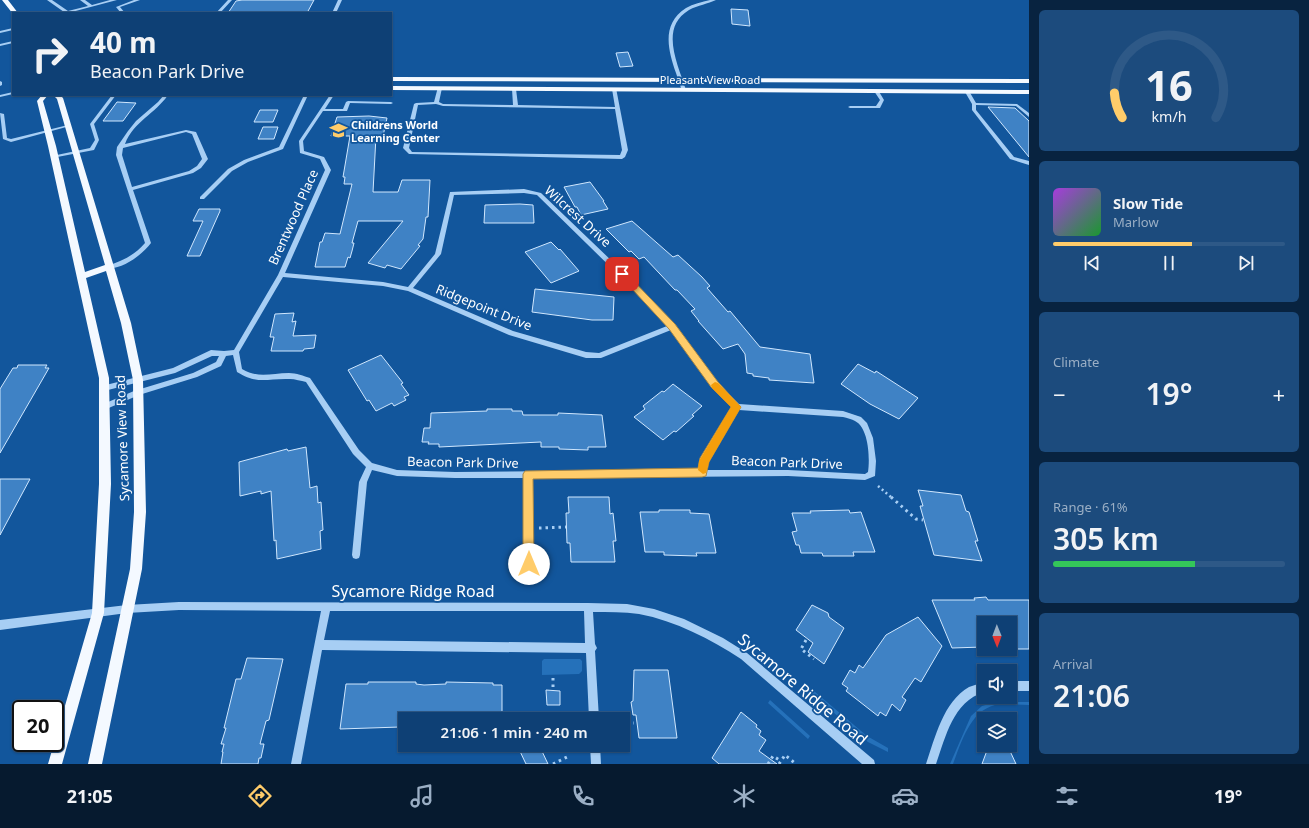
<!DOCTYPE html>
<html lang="en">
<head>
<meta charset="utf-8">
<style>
	body { margin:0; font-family:"Noto Sans",sans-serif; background:#1c4b7d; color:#f1f3f6; height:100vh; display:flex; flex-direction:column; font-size:15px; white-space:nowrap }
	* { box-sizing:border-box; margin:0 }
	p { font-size:13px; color:#9bafc5 }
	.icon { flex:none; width:22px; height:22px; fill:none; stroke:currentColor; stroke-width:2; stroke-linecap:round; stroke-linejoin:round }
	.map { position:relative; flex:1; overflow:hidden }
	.details { display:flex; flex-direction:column; gap:10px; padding:10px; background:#082340; width:280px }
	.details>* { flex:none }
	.banner { position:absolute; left:12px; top:12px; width:380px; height:84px; border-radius:0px; box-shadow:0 1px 3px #0004,0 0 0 1px #2e5987; background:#0e4075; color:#f1f3f6; overflow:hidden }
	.needle { width:26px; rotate:179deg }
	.tools { position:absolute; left:977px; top:616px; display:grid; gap:8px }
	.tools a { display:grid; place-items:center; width:40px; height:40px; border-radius:0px; background:#0e4075; box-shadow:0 1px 3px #0004,0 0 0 1px #2e5987; font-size:20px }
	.speed { position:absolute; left:12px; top:700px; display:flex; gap:8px; font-size:20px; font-weight:700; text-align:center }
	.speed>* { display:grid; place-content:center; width:52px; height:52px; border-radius:50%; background:#0e4075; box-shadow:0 1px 3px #0004,0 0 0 1px #2e5987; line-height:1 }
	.speed .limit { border:2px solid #111; border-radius:6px; background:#fff; color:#111 }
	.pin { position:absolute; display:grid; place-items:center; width:34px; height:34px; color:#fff; margin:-17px; border-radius:8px; box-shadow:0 2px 6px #0006 }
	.me { position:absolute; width:44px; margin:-22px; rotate:0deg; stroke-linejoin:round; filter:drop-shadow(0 0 3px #0008) }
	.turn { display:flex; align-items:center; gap:14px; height:84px; padding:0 12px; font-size:18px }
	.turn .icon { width:52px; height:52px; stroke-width:2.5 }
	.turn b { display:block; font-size:28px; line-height:34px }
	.big { font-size:30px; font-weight:600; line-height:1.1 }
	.details .card { flex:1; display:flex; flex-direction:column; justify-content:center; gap:6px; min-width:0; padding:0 14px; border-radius:6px; background:#1c4b7d }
	.details .dial { align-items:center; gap:0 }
	.dial svg { height:104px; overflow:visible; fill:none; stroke:#2e5987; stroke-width:7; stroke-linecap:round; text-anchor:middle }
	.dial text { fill:#f1f3f6; stroke:none }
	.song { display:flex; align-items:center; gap:12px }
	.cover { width:48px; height:48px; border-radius:6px; background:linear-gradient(135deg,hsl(280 70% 55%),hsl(130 70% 35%)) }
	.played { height:4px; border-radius:2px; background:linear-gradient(90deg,#ffcc6a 60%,#2e5987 60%) }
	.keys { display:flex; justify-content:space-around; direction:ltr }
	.heat { display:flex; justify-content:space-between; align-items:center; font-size:22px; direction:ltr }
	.charge { height:6px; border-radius:3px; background:linear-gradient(90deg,#34c759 61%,#2e5987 0) }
	.trip { position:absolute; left:398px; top:712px; width:232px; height:40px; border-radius:0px; background:#0e4075; box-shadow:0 1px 3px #0004,0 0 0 1px #2e5987; font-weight:600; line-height:40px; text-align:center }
	.menu { display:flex; height:64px; justify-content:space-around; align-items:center; background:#061a2f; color:#9bafc5 }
	.menu .icon { width:28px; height:28px }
	.menu .selected { color:#ffcc6a }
	.menu b { font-size:18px; color:#f1f3f6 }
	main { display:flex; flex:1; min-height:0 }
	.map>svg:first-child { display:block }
	.green { fill:#2571ba }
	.building { fill:#3f82c5; stroke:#d0e7fe }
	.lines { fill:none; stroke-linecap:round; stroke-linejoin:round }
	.path-far1 { stroke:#a7cef4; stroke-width:2.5; stroke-dasharray:2 3; stroke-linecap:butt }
	.path { stroke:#a7cef4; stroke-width:3; stroke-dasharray:2.5 4; stroke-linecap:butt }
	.minor { fill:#a7cef4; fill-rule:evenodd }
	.major { fill:#f4f9ff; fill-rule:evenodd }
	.route { fill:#ffcc6a; stroke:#a68545 }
	.slow { fill:#f59e0b }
	.labels { text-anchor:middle; stroke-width:3.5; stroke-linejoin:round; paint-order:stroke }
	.far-street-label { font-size:11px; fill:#fff; stroke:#12569c }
	.far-poi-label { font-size:11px; font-weight:bold; fill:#fff; stroke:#12569c; text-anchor:start }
	.street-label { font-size:13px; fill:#fff; stroke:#12569c }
	.near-street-label { font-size:16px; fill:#fff; stroke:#12569c }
</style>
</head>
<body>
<main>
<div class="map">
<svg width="1029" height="764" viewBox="0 0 1029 764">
	<rect width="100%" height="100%" fill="#12569c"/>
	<path class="green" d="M 544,659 L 580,659 L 582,661 L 582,671 L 579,674 L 542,675 L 542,661 Z
		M 808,686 L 867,736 L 888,748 L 888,752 L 868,742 L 806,689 Z
		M 770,700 L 810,736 L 808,739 L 768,703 Z
		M 996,702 L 1029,702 L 1029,705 C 1018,705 1005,703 995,705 C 970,711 961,743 953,764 L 950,764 L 971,716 L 982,706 Z"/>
	<path class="building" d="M 242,0 L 314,0 L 307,13 L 228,13 L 236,1 Z
		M 731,9 L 748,10 L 750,26 L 732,24 Z
		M 628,52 L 633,66 L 620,67 L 616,53 Z
		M 117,102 L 136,103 L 123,121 L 103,121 Z
		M 988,107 L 1015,108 L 1029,121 L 1029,157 Z
		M 260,110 L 278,110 L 273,122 L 254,122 Z
		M 369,116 L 387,118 L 383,136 L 376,136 L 373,192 L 398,192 L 402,180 L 430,180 L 428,217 L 426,217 L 423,239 L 418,245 L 420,246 L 401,269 L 387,265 L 385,268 L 368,263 L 403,221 L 358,221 L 352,243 L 354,243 L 352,251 L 350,258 L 348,257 L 345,267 L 315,267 L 320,242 L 322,242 L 325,233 L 340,234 L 352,184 L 344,184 L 345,177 L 343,177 L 350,136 L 331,136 L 337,117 Z
		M 263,127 L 278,127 L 274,139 L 258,139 Z
		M 590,182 L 604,201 L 603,201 L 608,209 L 581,215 L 577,207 L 575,207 L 564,187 Z
		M 520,204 L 533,205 L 534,223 L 484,223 L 485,205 Z
		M 199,209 L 220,209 L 220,211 L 200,256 L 187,256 L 203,221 L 193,221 Z
		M 632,221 L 673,257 L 678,255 L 702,277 L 710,286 L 707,288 L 728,312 L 730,311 L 760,347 L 810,354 L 814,383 L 769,380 L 769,378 L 753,376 L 753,374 L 747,373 L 745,354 L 738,344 L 723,349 L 698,321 L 699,321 L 691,311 L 695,309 L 677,290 L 675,290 L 644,257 L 639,259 L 631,251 L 629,252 L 606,229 Z
		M 551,242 L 559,250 L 560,249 L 579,271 L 551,283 L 525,252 Z
		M 535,289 L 614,297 L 613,320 L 592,320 L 532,312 Z
		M 294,313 L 292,322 L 296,321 L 293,336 L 316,335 L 314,348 L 304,349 L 303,351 L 271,351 L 274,337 L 270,337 L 275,314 Z
		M 381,355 L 403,383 L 401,384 L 409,395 L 404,397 L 406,400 L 394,406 L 392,403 L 376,411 L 369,400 L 367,401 L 348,370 Z
		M 858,364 L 875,373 L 876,371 L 918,398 L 899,419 L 870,404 L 841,384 Z
		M 18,365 L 47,365 L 45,368 L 49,368 L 0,453 L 0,389 L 13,368 L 17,368 Z
		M 673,384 L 702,406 L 692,415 L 694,416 L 676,432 L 674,431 L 663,440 L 634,417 L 645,409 L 643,406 L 662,391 L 664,392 Z
		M 487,409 L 512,409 L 512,411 L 522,411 L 523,415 L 558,415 L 558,413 L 602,415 L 606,447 L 588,447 L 588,450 L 559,449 L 559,447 L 541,447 L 541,442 L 439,447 L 439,444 L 428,444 L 429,442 L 422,442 L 424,428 L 430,428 L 431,413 L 487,411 Z
		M 306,447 L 310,488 L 317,486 L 318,503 L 321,502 L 323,530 L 320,531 L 321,549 L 277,559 L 276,540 L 274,541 L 271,491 L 261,494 L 261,491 L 240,496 L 239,462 L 287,449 L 288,451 Z
		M 0,479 L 30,479 L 0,535 Z
		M 918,490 L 961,495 L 966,511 L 969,512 L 978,541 L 975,541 L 982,561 L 934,555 L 920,506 L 923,506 Z
		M 568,497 L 609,497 L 610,514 L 613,513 L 616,541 L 613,541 L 615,562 L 571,562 L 570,543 L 567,543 L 566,513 L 569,513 Z
		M 659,510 L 690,510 L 690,513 L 709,514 L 716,553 L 696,553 L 697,556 L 664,555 L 664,552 L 645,552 L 640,512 L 659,512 Z
		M 849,510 L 850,513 L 861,512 L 875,552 L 853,552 L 854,556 L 823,556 L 822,553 L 801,553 L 799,545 L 796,545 L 792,532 L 797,531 L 792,513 L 811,513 L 810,511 Z
		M 986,597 L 988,600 L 1029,600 L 1029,649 L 1010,649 L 1010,623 L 984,623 L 984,634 L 977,634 L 983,647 L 952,648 L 932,600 L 975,600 L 974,598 Z
		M 812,605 L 828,613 L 829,617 L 844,628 L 824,664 L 808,652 L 813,643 L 796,630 Z
		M 918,617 L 942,646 L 921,682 L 915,678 L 902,697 L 906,700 L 900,711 L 892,704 L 886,716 L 880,712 L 878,716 L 846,691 L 848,688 L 842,684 L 850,670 L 855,673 L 859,665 L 863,668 L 886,635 Z
		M 247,658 L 283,659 L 269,720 L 266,721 L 260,744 L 264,744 L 261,758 L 259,758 L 258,764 L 221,764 L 223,752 L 222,752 L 224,744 L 221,744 L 226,728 L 224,728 L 236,679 L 241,679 Z
		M 634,670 L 668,670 L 677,738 L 639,738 L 636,715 L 633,715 L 631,702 L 633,701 Z
		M 368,682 L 416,682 L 416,684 L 424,685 L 446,684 L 446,682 L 493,683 L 493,685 L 502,685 L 502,719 L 405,719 L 405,724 L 400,724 L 400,727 L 340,729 L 346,684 L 368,684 Z
		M 546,690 L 560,691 L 560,705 L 547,705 Z
		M 741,712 L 757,725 L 756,727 L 761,731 L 759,735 L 766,740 L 759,751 L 777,764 L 719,764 L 712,758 Z
		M 517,745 L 539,745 L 548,764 L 526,764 Z
		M 989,745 L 998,745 L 1010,751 L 1016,764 L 982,764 Z"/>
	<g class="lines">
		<path class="path-far1" d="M 878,486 L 892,498"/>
		<path class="path" d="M 891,497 L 916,519 L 923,520
			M 539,528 L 566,527
			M 806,640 L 801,649 L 814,659
			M 553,678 L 553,689
			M 627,723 L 634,723
			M 553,764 L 567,757
			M 768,764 L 773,756 L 781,761
			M 779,764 L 785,755 L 796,764"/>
		<path class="minor" d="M 47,0 L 52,0 L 68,11 L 88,6 L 80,0 L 85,0 L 92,5 L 110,0 L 117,0 L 68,13 L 61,13 L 64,12 Z
			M 134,0 L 140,0 L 120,7 L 125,13 L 121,13 L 116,7 Z
			M 228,0 L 232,0 L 220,13 L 216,13 Z
			M 338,0 L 342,0 L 336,13 L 332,13 Z
			M 710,0 L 716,0 C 708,4 698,5 689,10 C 659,28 678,64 686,90 L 682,91 C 680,85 678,79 676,73 C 668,50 661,24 686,8 C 693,4 702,2 710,0 Z
			M 13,28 L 13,30 L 0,33 L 0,31 Z
			M 13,41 L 13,43 L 0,46 L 0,44 Z
			M 0,81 L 2,82 L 2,85 L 0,86 Z
			M 438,87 L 442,88 L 439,102 L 443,104 L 513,105 L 512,89 L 514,88 L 516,89 L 518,105 L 615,107 L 612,89 L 616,88 L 628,150 L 625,157 L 622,159 L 409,154 L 403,148 L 414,104 L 416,103 L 434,102 ZM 436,104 L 443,106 L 615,109 L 622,150 L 620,155 L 412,152 L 409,148 L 418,105 Z
			M 874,90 L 878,90 L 884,100 L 880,108 L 850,108 L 848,107 L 850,106 L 876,106 L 880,100 L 874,91 Z
			M 965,91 L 969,91 L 976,103 L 1017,104 L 1029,113 L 1029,117 L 1016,106 L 976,105 L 976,110 L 1014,157 L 1029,161 L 1029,165 L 1010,159 L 972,110 L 972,104 L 965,92 Z
			M 13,92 L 13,94 L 0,97 L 0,95 Z
			M 112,95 L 116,95 L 94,124 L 99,140 L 94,150 L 52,158 L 52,156 L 90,148 L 95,140 L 90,124 Z
			M 164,95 L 168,95 C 155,114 134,121 125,144 L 186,130 L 196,132 L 208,159 L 201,168 L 193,173 L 133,190 L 151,243 C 142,255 122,270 107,268 L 106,267 L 107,266 C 122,261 135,255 145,243 L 116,155 L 117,147 L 128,131 L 136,121 L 158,102 ZM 186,132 L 192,134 L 202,159 L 197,166 L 189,171 L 132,187 L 122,155 L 123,148 Z
			M 304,95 L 308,95 L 283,149 L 248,162 L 232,171 L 204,199 L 200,199 L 200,197 L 228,169 L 244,160 L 279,147 Z
			M 330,95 L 334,95 L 325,109 L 343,109 L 346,102 L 348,101 L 391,102 L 393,103 L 391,104 L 350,103 L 347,111 L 323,111 L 303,141 L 304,151 L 324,157 L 331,170 L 285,273 L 383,282 L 408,287 L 435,254 L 450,192 L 524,189 L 541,193 L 640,288 L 674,325 L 717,383 L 739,404 L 843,411 L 861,417 L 867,423 L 873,438 L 876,461 L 875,476 L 865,480 L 788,476 L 532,478 L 533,564 L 532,567 L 529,568 L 526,567 L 525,564 L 524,478 L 455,478 L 397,476 L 372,470 L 367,482 L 360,555 L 359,558 L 356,559 L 353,558 L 352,555 L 359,482 L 366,467 L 353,454 L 306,382 C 301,381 295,379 290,379 C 267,378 258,385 237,372 L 233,355 L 226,356 L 221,366 L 197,377 L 139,395 L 104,410 L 101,409 L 100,407 L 101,405 L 134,391 L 193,373 L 216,362 L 219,356 L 212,356 L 175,373 L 104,391 L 102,390 L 100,388 L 102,386 L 173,368 L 211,350 L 224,351 L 234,350 L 278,275 L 325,170 L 320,159 L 300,153 L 299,141 ZM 524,193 L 537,195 L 636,292 L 667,326 L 599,353 L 586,352 L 513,331 L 413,288 L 441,254 L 454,195 ZM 283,277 L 383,286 L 408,291 L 509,335 L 586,358 L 601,358 L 671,330 L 713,387 L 733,407 L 701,459 L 699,470 L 455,472 L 397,470 L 372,463 L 359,450 L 310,378 C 304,376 296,373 289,373 C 271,373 259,379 242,369 L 239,352 ZM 739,410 L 843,417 C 847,418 852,419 855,421 C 869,428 870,459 868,472 L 865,474 L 788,470 L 706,470 L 708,462 Z
			M 0,113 L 4,114 L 7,138 L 11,139 L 68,125 L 70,126 L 11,142 L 3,139 Z
			M 179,602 L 588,603 L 627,604 L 654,609 L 684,619 L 723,638 L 747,653 L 874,760 L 875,764 L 862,764 L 741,659 C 710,639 676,621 639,614 C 624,612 608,612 593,612 L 595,644 L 597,648 L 595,651 L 599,719 L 589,719 L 586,653 L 322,650 L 301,764 L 291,764 L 321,611 L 179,610 L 127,613 L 0,630 L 0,620 L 127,605 ZM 330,611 L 584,611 L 585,643 L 324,640 Z
			M 1010,681 L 1029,681 L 1029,691 L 1010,691 Z
			M 984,682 L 984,692 C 953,702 946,736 936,764 L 926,764 C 935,738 943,702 969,687 C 974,685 979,684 984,682 Z
			M 590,745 L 600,745 L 601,764 L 591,764 Z"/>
		<path class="major" d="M 2,0 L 8,0 L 18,13 L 13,14 Z
			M 391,77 L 1029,79 L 1029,83 L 391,81 Z
			M 391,86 L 1029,90 L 1029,94 L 391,90 Z
			M 42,95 L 48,95 L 43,101 L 56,146 L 85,272 L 105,265 L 57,99 L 53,95 L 60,95 L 63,98 L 131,323 L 143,380 L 146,512 L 142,569 L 102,764 L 88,764 L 130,569 L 134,512 L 133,380 L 121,323 L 106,271 L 86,278 L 109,378 L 111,484 L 104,613 L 62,764 L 48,764 L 92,613 L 99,484 L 99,378 L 48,146 L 37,101 Z"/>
	</g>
	<path class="route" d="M 622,271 L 625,272 L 675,324 L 718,382 L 741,407 L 709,462 L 706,476 L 702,477 L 533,479 L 534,564 L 533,568 L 529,569 L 525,568 L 523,564 L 523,474 L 525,471 L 698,468 L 700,458 L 731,407 L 711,387 L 669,329 L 620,276 L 618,274 Z"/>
	<path class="slow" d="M 715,382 L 718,383 L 741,407 L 709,462 L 706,473 L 703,474 L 698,470 L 699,461 L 731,407 L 712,388 L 711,385 Z"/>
	<defs>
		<symbol id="school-bare" viewBox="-9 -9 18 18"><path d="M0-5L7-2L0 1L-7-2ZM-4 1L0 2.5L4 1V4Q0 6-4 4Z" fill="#ffcc6a" stroke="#12569c" stroke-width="2.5" paint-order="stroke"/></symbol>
	</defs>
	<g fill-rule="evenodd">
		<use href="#school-bare" x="326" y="118" width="25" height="25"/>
	</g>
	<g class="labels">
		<g class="far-street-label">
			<text x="710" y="84">Pleasant View Road</text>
		</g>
		<g class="far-poi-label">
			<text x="351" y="129">Childrens World<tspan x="351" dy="13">Learning Center</tspan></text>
		</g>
		<g class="street-label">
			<text transform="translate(578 216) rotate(42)" y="5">Wilcrest Drive</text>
			<text transform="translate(293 217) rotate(-66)" y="5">Brentwood Place</text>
			<text transform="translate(484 307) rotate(22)" y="5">Ridgepoint Drive</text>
			<text transform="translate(122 438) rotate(-92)" y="5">Sycamore View Road</text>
			<text transform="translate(463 462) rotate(1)" y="5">Beacon Park Drive</text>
			<text transform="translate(787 462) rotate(2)" y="5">Beacon Park Drive</text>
		</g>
		<g class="near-street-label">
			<text x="413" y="597">Sycamore Ridge Road</text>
			<text transform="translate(803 689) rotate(40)" y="6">Sycamore Ridge Road</text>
		</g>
	</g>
</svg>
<div class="tools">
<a><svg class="needle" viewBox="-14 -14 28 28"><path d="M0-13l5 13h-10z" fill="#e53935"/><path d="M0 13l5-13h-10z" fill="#9bafc5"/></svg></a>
<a><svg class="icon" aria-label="sound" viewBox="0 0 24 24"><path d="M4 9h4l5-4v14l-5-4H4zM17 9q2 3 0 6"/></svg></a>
<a><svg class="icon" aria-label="layers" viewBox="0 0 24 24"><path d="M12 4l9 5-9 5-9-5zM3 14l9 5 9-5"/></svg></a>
</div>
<div class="speed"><div class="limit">20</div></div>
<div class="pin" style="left:622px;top:274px;background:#d93025"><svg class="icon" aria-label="arrive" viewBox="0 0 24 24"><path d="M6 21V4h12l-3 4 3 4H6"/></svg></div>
<svg class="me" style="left:529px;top:564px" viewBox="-20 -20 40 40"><circle r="19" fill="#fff"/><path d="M0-13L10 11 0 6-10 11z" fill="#ffcc6a"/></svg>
<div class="trip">21:06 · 1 min · 240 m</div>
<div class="banner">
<div class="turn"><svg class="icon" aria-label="right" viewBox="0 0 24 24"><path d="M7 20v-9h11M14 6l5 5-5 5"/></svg><div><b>40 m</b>Beacon Park Drive</div></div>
</div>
</div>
<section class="details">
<div class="card dial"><svg viewBox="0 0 100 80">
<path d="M14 69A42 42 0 1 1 86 69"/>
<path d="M14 69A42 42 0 0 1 8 50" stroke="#ffcc6a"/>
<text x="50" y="56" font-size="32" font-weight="700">16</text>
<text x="50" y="72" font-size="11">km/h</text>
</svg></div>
<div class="card">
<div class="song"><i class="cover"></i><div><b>Slow Tide</b><p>Marlow</p></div></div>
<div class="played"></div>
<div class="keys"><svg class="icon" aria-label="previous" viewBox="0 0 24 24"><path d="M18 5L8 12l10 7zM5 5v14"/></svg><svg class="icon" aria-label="pause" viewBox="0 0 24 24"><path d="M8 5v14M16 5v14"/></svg><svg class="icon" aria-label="next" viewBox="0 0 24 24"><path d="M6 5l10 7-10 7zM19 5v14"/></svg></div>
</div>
<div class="card"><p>Climate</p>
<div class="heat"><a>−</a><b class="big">19°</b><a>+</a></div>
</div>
<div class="card"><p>Range · 61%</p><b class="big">305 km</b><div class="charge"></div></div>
<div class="card"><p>Arrival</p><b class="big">21:06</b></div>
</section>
</main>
<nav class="menu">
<b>21:05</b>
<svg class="icon selected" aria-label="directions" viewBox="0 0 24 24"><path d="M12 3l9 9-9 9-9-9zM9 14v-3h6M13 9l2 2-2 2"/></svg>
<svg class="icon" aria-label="music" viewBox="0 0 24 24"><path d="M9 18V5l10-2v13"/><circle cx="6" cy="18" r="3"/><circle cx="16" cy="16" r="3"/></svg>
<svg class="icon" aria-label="phone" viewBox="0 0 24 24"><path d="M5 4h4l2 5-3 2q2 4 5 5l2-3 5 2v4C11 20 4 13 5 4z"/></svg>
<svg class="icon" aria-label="climate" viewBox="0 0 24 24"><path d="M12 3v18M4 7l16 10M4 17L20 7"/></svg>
<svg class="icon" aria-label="car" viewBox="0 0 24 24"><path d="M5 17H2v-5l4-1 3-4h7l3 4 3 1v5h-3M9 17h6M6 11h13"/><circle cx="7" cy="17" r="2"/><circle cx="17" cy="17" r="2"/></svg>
<svg class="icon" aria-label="filters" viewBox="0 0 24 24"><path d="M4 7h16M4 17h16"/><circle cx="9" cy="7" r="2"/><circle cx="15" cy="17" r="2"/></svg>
<b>19°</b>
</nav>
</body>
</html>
